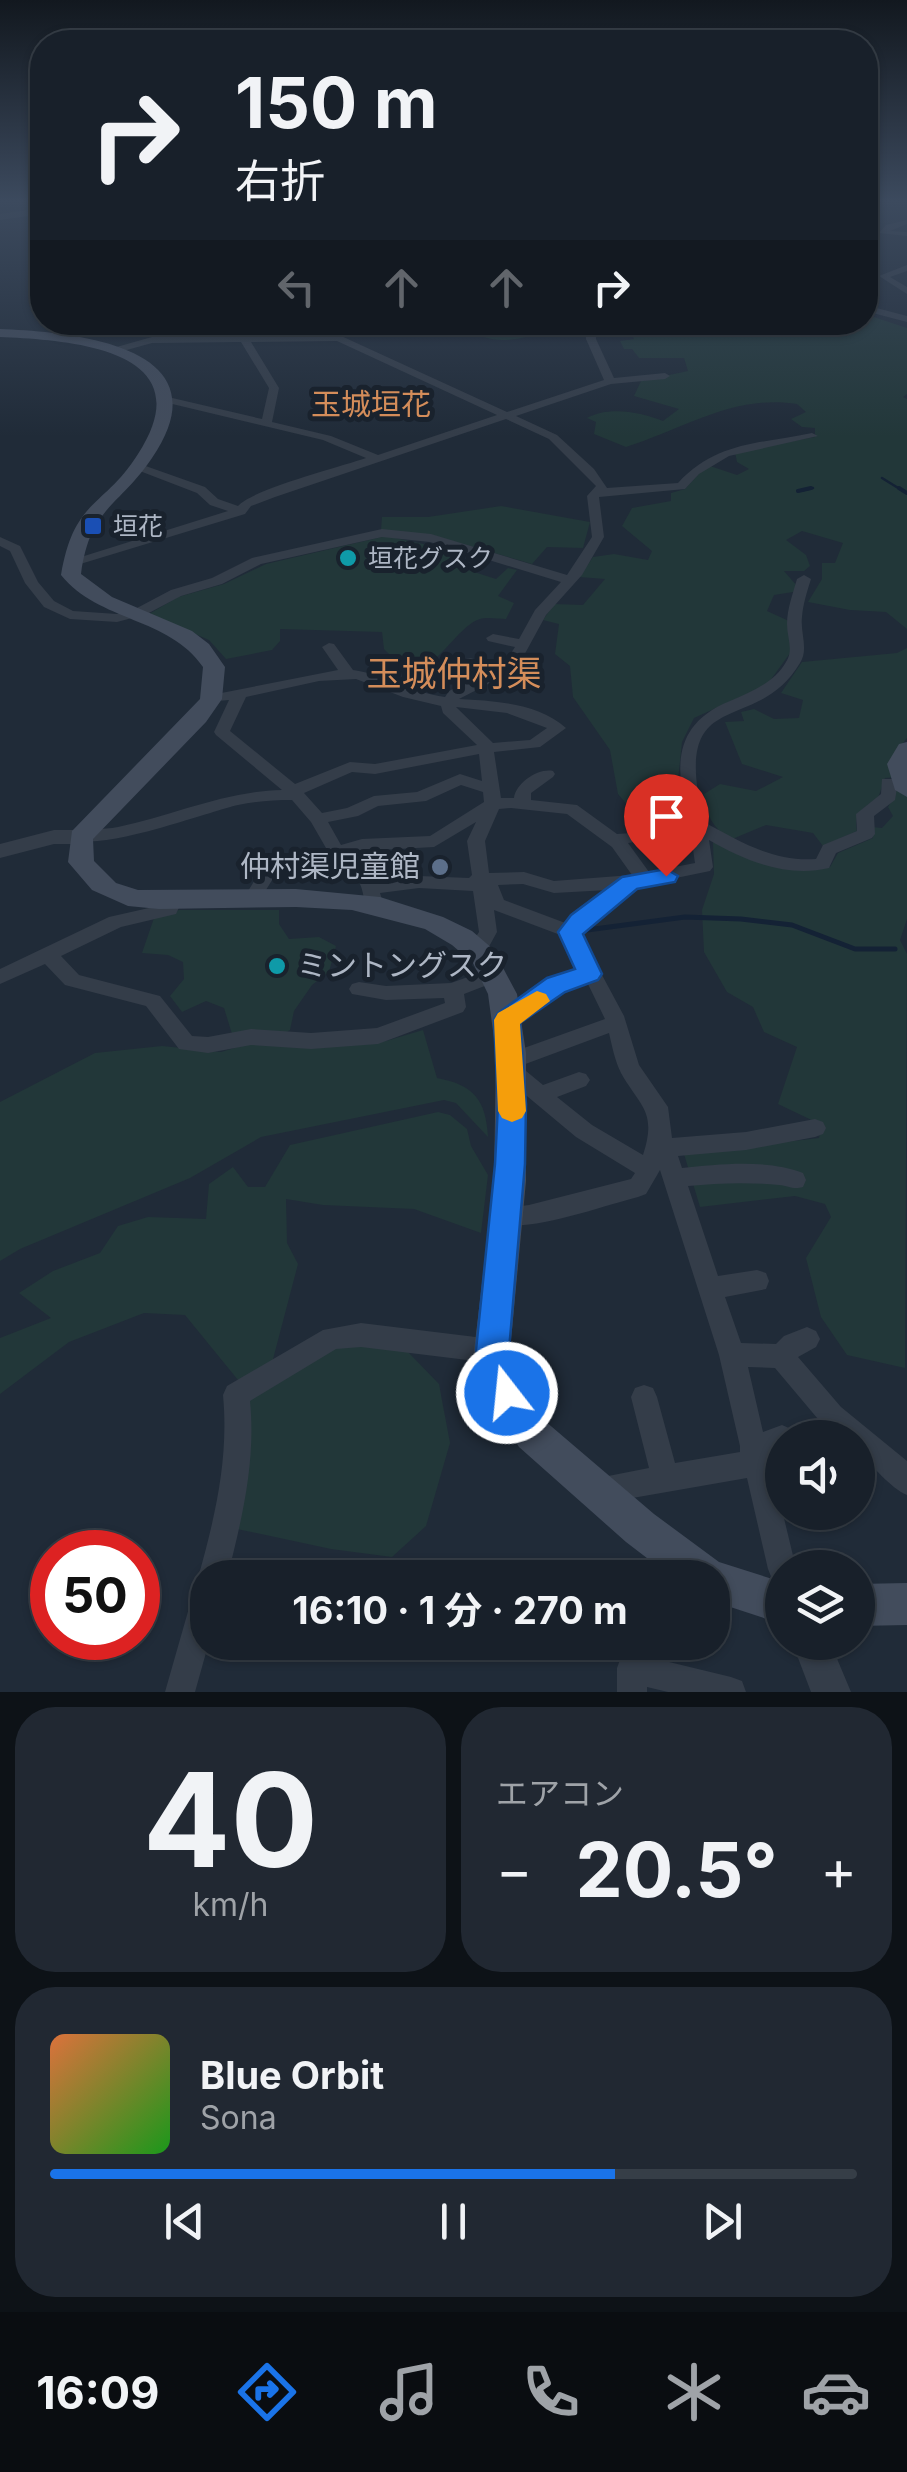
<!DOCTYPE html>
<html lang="ja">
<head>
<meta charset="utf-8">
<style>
	body { margin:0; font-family:Inter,"Noto Sans JP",sans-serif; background:#212832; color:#f1f3f6; height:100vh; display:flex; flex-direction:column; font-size:38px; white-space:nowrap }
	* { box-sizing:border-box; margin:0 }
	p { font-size:32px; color:#9fa3a8 }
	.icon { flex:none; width:55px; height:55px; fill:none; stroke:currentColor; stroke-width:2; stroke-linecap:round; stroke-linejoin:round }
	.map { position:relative; height:1692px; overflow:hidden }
	.drawer { display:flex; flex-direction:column; gap:15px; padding:15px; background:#0d1217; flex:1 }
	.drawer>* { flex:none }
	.hud { position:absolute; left:30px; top:30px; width:848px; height:305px; border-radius:40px; box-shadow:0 2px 8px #0004,0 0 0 2px #363e47; background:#18202a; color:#f1f3f6; overflow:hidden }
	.controls { position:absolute; left:765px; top:1420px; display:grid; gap:20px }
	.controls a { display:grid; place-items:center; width:110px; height:110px; border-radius:50%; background:#18202a; box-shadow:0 2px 8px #0004,0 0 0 2px #363e47; font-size:50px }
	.speed { position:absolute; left:30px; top:1530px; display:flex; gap:20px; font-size:50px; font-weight:700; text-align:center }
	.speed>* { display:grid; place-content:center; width:130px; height:130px; border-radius:50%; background:#18202a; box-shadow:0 2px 8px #0004,0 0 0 2px #363e47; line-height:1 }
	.speed .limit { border:15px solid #d22; background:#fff; color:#111 }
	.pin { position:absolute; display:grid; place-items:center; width:85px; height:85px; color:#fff; margin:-102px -42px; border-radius:50% 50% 50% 0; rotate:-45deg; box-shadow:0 0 10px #0007 }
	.pin .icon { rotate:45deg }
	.me { position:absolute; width:110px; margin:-55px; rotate:344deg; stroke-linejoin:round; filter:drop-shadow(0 0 8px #0008) }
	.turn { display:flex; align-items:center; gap:35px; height:210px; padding:0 40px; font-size:45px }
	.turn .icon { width:130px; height:130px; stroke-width:2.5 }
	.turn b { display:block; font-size:70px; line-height:85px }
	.lanes { display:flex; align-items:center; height:95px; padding:0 40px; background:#0003; justify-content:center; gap:50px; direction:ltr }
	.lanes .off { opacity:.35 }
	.big { font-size:75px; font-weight:700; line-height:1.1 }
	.drawer .card { flex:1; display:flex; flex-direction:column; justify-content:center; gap:15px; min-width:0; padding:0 35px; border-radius:40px; background:#212832 }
	.drawer .dial { align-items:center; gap:0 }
	.dial b { font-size:130px; line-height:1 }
	.song { display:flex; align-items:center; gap:30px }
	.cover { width:120px; height:120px; border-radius:15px; background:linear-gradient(135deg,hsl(20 70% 55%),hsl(120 70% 35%)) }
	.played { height:10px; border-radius:5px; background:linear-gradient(90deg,#1a73e8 70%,#363e47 70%) }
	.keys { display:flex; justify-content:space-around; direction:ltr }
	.heat { display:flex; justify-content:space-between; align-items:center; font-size:55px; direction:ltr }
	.drawer .tiles { flex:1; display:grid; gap:15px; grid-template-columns:1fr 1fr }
	.card:last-child { grid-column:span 2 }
	.trip { position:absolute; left:190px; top:1560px; width:540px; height:100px; border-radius:40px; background:#18202a; box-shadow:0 2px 8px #0004,0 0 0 2px #363e47; font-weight:700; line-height:100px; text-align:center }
	.tab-bar { display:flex; height:160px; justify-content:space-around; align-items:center; background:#0a0d11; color:#9fa3a8 }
	.tab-bar .icon { width:70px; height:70px }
	.tab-bar .selected { color:#1a73e8 }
	.tab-bar b { font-size:45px; color:#f1f3f6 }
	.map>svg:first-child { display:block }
	.green { fill:#223739 }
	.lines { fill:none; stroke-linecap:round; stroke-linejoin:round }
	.stream-far2 { stroke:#142235; stroke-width:2.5 }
	.stream-far1 { stroke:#142235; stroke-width:4 }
	.stream { stroke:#142235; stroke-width:5 }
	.minor { fill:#343d49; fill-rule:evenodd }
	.tertiary { fill:#343d49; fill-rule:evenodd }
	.secondary { fill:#424c5c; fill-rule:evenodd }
	.route { fill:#1a73e8; stroke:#114b97; stroke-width:2.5 }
	.slow { fill:#f59e0b }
	.transit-dot { fill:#1a4fb4; stroke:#19222d; stroke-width:4 }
	.culture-dot { fill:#0f9aa8; stroke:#19222d; stroke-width:4 }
	.service-dot { fill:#5c6f8a; stroke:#19222d; stroke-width:4 }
	.labels { text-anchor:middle; stroke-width:10; stroke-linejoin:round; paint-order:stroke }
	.far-poi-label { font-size:25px; fill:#aeb7c5; stroke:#19222d; text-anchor:start }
	.far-quarter-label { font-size:30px; fill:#d48d5a; stroke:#19222d }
	.poi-label { font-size:30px; fill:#aeb7c5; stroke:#19222d; text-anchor:end }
	.quarter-label { font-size:35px; fill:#d48d5a; stroke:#19222d }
</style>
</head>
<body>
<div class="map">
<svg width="907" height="1692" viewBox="0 0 907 1692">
	<rect width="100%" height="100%" fill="#202b38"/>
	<path class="green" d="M 865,314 L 907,328 L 907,394 L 903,397 L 907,399 L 907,629 L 886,612 L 850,610 L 808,602 L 822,579 L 822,563 L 835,563 L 843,543 L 802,531 L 786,540 L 806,555 L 810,566 L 804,571 L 784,571 L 797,586 L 793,592 L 774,595 L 767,611 L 789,621 L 793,649 L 767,685 L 694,718 L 682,742 L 677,790 L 691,828 L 667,835 L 639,819 L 618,794 L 610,750 L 573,697 L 570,666 L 555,654 L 559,624 L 543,620 L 554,604 L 583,605 L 605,579 L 579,577 L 593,557 L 614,554 L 648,560 L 652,551 L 622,526 L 632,508 L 671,501 L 671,493 L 685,489 L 707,465 L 737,475 L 749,469 L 737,462 L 735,452 L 815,437 L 815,428 L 802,427 L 791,419 L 806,412 L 797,404 C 734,394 684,429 626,447 L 594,434 L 596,422 L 587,418 C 609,406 640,412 663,421 L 679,409 L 634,396 L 641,381 L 688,371 L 684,358 L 639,358 L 632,349 L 624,349 L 620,341 L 634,339 L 630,331 L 674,328 L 675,322 L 865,322 Z
		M 421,323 L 565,322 L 572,326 C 548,328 525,341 501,340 C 477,339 455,323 430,328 Z
		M 501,506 L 590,522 L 583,548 L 547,547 L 532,564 L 432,535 L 381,530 L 382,517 L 428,517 Z
		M 386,536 L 456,551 L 446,563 L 496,579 L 508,568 L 517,570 L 498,596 L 514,603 L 506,619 C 499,619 487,617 480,619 C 462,624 443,657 422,669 L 394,659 L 384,649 L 382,632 L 280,629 L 280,641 L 272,650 L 226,659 L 209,640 L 149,614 L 178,597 L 224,584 L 266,564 Z
		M 907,648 L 907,738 L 890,760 L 897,777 L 885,778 L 878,798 C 865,806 853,814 857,831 L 823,846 L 813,833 L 766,825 L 730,840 C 714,828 705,815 704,794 L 720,784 L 756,791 L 783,777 L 742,764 L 725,722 L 744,721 L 741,712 L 754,709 L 774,719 L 799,718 L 803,700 L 781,693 L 802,662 L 897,653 Z
		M 899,786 L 907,797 L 907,919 L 900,940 L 907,954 L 905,1368 L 847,1355 L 821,1317 L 806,1258 L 831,1217 L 825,1204 L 795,1196 L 700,1207 L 684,1154 L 819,1138 L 822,1125 L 778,1104 L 797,1047 L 764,1032 L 753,1007 L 727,992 L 704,952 L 702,910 L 714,874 L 713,842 C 755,860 784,875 830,867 L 838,853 L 873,838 L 872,827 L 882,828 L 893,816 L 888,807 L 894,798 L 894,787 Z
		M 179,910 L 279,910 L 279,924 L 289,939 L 319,937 L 336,946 L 329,972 L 312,985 L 294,1011 L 290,1030 L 282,1035 L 232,1034 L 224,1008 L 206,1001 L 182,1012 L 170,996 L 184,979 L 183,962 L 168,955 L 142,953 L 154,918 Z
		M 423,1030 L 437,1078 C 474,1085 486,1100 488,1137 L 456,1103 L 444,1100 L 261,1137 L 190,1178 L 20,1249 L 0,1261 L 0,1102 L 95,1053 L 162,1046 L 221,1052 L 251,1043 L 386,1041 Z
		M 438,1112 L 450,1115 L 467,1129 L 471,1146 L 488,1175 L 481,1233 L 414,1209 L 323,1205 L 286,1199 L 287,1243 L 298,1264 L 272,1363 L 238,1380 L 185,1315 L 144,1313 L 69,1342 L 0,1394 L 0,1338 L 51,1318 L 19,1293 L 53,1271 L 100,1253 L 118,1226 L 148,1217 L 206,1219 L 209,1184 L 233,1167 L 248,1187 L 265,1187 L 290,1145 Z
		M 359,1344 L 407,1351 L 439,1384 L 450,1443 L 426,1526 L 392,1557 L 331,1549 L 237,1529 L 246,1400 L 330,1345 Z"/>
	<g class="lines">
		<path class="stream-far2" d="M 882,478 L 903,491
			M 799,491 L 813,488"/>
		<path class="stream-far1" d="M 899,488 L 907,493
			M 798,491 L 811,488"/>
		<path class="stream" d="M 587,930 L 685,917 L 741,919 L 792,925 L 855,949 L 895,949"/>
		<path class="minor" d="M 907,220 L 907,224 L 890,231 L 907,232 L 907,236 L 879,233 L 886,225 Z
			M 907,265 L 907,271 L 890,277 L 907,287 L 907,294 L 879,276 Z
			M 865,305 L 907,316 L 907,322 L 865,311 Z
			M 585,322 L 595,322 L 596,339 L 614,378 L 665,373 L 670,376 L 665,379 L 611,384 L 516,416 L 557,435 L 594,469 L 607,488 L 678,483 C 717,441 760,444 812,433 L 818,436 L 729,456 L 699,474 L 685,489 L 599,497 L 604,537 L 582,575 L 546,615 L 522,659 L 490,683 L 459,699 C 495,701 538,703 566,728 L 540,747 L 494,752 L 501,798 L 514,798 C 516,783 538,768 553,771 L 555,774 L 553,777 L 531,793 L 531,800 L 577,805 L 617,834 L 648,832 L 651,836 L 648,840 L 628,843 L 649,872 L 695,863 C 688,801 651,733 730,701 C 751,692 774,683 786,662 C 794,650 787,638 787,624 C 787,609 793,593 797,579 L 804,575 L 811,579 C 807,592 803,604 802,617 C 800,633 809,649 800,663 C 755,739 669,680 704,822 C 741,842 773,862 816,859 L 823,845 L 857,831 L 856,814 L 881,794 L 882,779 L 907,779 L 907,789 L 897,788 L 895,800 L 874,816 L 875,834 L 872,838 L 836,853 L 829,868 C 787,878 745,861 709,840 L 713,867 L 710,871 L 637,886 L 580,934 L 624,1016 L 639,1065 L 668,1107 L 672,1138 L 746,1132 L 815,1119 L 823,1122 L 826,1128 L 823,1134 L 815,1137 L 746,1150 L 678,1156 L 682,1168 C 720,1164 767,1159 803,1173 L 806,1180 L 803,1187 C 793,1190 789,1186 779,1185 C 749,1182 718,1183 688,1186 L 718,1276 L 757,1270 L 766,1273 L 769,1281 L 766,1289 L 725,1297 L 741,1343 L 776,1344 L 784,1336 L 807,1327 L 816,1331 L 820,1339 L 816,1347 L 798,1357 L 841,1407 L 907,1461 L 907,1495 C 890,1488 873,1465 858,1453 L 858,1438 L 838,1438 L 823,1425 L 775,1368 L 748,1367 L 763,1432 L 782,1425 L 791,1429 L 795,1438 L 782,1438 L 782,1451 L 769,1456 L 796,1568 L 782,1568 L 782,1583 L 772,1579 L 768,1569 L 747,1478 L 598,1504 L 588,1500 L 584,1490 L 588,1480 L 649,1468 L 631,1397 L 635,1388 L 644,1385 L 653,1388 L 657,1397 L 675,1463 L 740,1452 L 740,1446 L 719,1355 L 660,1170 L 646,1194 L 638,1197 C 605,1205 527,1234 497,1223 L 493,1216 L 497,1209 L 529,1205 L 631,1179 L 635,1173 L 576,1137 L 503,1076 L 499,1062 L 502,1056 L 605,1019 L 587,982 L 563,990 L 514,1025 L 507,1027 L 500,1025 L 497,1020 L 500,1015 L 549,980 L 580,970 L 563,936 L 494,910 L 497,932 L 486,952 L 472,952 L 469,947 L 479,932 L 473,891 L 419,888 L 380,893 L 383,903 L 374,909 C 360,903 366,892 358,881 C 350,871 338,870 331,858 L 277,872 L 258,903 L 246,903 L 243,899 L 265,864 L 326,848 L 311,822 L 292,800 C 274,800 256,801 238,805 C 207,812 93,855 72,837 C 84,828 103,830 118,827 C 172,816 225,791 282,790 L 216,735 L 214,732 L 229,700 L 206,702 L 203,699 L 206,696 L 338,670 L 322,647 L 329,643 L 334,644 L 353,670 C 385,674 412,693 445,697 L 449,691 L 486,672 L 465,665 L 465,659 L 470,658 L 495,665 L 511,653 L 515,647 L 488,641 L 486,638 L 493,634 L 519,639 L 535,610 L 561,582 L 430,542 L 382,537 L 261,564 L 222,584 L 181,596 L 147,614 L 117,622 L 70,619 L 44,607 L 25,583 L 10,551 L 0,546 L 0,537 L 20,546 L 38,582 L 54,601 L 73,611 L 117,614 L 137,608 L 171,590 L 212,578 L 252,558 L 382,529 L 431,534 L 567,575 L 592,537 L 587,496 L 596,486 L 549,439 L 506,419 L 275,497 L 251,506 L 245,514 L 77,565 L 72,566 L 65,562 L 228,511 L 210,505 L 197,493 L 132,468 L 132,464 L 140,464 L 205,487 L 218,499 L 238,506 C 253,489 340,467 366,458 L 323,440 L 164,402 L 163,400 L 168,397 L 262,419 L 269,388 L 241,342 L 152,343 L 116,353 L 111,350 L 113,348 L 152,337 L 339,335 L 507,412 L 604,380 L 586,339 ZM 337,341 L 497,415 L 378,455 L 331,436 L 272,422 L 279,388 L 251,342 ZM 356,679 L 403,697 L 441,706 L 443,713 L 477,745 L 375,764 L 350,762 L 295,784 L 230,731 L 246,697 L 319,681 ZM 456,707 L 507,713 L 547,728 L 530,740 L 493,743 ZM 479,754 L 482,781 L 460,774 L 417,792 L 374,796 L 347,808 L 322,813 L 304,793 L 352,772 L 375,774 ZM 461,785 L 483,792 L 484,802 L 430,836 L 362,839 L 341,845 L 328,822 L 358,816 L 378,806 L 426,801 ZM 511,808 L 567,814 L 612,847 L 632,875 L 554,881 L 524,872 L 489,873 L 485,841 L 499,809 ZM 476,822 L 467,841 L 472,875 L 469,878 L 419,876 L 376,881 L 372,874 L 347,855 L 362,851 L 434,847 ZM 523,884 L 554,893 L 608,890 L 568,924 L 504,900 L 498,885 ZM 609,1033 C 612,1046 615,1061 621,1073 C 641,1108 657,1111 643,1155 L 592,1125 L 557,1097 L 586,1086 L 590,1080 L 586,1074 L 579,1072 L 543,1085 L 520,1066 Z
			M 173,895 L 182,901 L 176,914 L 121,927 L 61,956 L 79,975 L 160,996 L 192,1036 L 208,1037 L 251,1029 L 311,1033 L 377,1028 L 445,1003 L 444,998 L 386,1000 L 352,994 L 349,989 L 352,984 L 359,982 L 386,986 L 451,983 L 493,968 L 500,970 L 503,975 L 500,980 L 464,994 L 466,1007 L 463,1012 L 378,1044 L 311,1049 L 251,1045 L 208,1053 L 179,1049 L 146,1006 L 65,985 L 45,964 L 0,984 L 0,969 L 109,917 L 162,905 L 167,897 Z
			M 361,1323 L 492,1339 L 501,1343 L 505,1351 L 501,1359 L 492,1363 L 361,1347 L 336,1349 L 250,1401 C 256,1462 242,1519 227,1578 L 208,1578 L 209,1642 L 195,1692 L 165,1692 L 193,1594 L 200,1583 L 198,1578 C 215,1517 229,1459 223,1395 L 227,1386 L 323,1330 Z
			M 632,1653 L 731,1677 L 742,1681 L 746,1692 L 668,1692 L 647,1687 L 647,1692 L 617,1692 L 617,1668 L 621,1657 Z"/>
		<path class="tertiary" d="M 42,208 L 42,214 L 0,220 L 0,214 Z
			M 54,830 L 81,830 L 92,837 L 81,844 L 54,844 L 0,858 L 0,844 Z
			M 792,1642 L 830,1642 L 851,1692 L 811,1692 Z"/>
		<path class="secondary" d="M 0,329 C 75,332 228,346 152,458 C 119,507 90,507 81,574 L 112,597 L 192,631 L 209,644 L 225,667 L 222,699 L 206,722 L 93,839 L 94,861 L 116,883 L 138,890 L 296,889 L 380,897 L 443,917 L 472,931 L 493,949 L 517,994 L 526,1053 L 526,1181 L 510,1351 L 526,1394 L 545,1421 L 654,1514 L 719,1562 L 782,1582 L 782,1624 L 712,1601 L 712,1578 L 673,1578 L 626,1542 L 519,1447 L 492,1404 L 474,1351 L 494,1181 L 496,1053 L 488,994 L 473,963 L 452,945 L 425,929 L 352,910 L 296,907 L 159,909 L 128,906 L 92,890 L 68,862 L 72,831 L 200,699 L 203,667 C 169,617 99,622 61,575 C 74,498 104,508 138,454 C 206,349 70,340 0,337 Z
			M 907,742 L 907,797 L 895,790 L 887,764 L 899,744 Z
			M 907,1583 L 907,1625 L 858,1626 L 858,1584 Z"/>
	</g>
	<linearGradient id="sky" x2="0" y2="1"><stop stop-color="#12181f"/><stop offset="0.46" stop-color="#3c4a5e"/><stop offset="1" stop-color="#3c4a5e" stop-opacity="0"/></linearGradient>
	<rect width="907" height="437" fill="url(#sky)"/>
	<path class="route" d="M 666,869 L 678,876 L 675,882 L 637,889 L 583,934 L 602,974 L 598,980 L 565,992 L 520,1023 L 526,1104 L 525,1164 L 509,1350 L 524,1393 L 519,1404 L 507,1409 L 495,1404 L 476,1350 L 495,1164 L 498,1104 L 494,1020 L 498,1013 L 547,978 L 575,969 L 558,932 L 571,915 L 622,877 Z"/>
	<path class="slow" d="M 537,991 L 546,994 L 550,1001 L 520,1024 L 526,1111 L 522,1118 L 512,1122 L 502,1118 L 498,1111 L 494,1020 L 498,1013 Z"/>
	<rect class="transit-dot" x="83" y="516" width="20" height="20" rx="5"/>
	<g class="culture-dot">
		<circle cx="348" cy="558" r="10"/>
		<circle cx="277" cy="966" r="10"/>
	</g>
	<circle class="service-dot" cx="440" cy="867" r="10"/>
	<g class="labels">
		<g class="far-poi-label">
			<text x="113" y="535">垣花</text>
			<text x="368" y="567">垣花グスク</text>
		</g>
		<g class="far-quarter-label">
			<text x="371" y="415">玉城垣花</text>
		</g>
		<g class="poi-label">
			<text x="420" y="877">仲村渠児童館</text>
			<text x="297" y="976" text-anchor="start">ミントングスク</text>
		</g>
		<g class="quarter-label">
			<text x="454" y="686">玉城仲村渠</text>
		</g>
	</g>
</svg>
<div class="controls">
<a><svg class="icon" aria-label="sound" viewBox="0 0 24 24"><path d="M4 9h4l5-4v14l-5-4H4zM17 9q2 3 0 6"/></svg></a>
<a><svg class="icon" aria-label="layers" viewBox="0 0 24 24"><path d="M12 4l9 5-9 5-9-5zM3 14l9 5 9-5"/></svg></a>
</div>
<div class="speed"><div class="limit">50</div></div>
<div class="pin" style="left:666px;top:876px;background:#d93025"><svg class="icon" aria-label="arrive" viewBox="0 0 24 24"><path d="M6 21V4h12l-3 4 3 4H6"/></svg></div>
<svg class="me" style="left:507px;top:1393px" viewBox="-20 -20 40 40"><circle r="17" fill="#1a73e8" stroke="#fff" stroke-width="3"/><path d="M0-11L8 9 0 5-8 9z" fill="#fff"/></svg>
<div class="trip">16:10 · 1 分 · 270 m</div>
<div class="hud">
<div class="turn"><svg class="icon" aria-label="right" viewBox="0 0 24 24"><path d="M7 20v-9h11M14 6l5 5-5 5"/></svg><div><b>150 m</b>右折</div></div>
<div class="lanes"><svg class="icon off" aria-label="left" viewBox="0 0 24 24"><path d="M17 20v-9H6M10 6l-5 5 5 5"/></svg><svg class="icon off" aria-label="ahead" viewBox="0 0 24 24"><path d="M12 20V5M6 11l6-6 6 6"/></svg><svg class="icon off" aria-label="ahead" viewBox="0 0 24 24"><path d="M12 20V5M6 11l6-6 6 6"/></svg><svg class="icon" aria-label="right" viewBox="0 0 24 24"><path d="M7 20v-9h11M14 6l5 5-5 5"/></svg></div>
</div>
</div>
<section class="drawer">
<div class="tiles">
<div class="card dial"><b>40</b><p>km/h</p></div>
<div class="card"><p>エアコン</p>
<div class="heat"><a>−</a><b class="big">20.5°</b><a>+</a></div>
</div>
<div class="card">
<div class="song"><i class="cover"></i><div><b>Blue Orbit</b><p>Sona</p></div></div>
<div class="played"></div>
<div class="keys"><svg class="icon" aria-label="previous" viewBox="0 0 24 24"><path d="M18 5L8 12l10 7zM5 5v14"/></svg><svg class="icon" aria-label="pause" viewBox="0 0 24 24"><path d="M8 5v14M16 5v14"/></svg><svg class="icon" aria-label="next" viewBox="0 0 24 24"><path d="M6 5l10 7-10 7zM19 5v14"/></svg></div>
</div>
</div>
</section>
<nav class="tab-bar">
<b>16:09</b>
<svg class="icon selected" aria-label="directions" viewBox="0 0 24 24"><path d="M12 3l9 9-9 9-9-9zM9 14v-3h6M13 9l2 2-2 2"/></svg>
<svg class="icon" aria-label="music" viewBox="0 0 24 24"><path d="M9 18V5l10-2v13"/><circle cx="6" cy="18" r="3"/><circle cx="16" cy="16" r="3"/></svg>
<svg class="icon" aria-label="phone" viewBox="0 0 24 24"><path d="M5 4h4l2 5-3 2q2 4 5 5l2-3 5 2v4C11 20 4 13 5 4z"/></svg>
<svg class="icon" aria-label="climate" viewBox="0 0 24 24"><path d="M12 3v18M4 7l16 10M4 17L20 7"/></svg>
<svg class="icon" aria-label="car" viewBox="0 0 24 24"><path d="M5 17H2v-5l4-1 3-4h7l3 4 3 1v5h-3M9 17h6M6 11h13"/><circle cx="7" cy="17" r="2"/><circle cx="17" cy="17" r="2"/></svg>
</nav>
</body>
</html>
